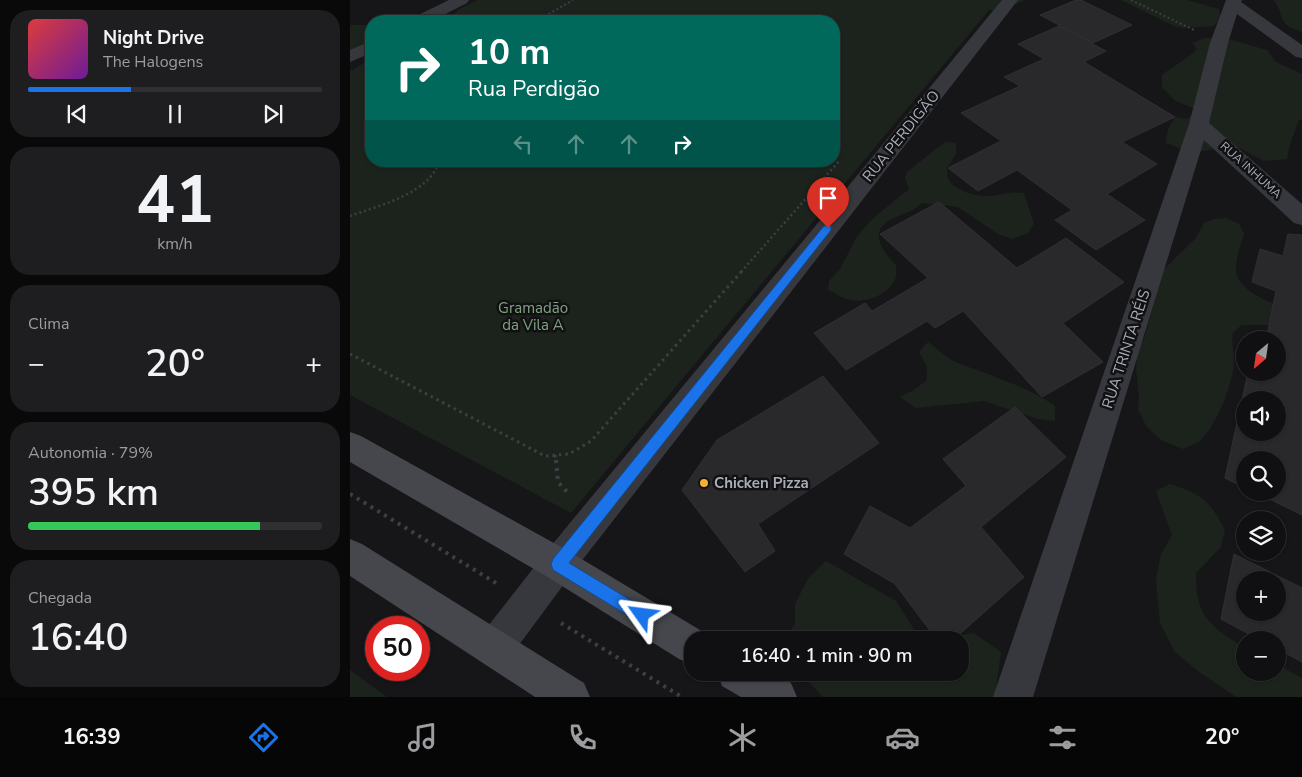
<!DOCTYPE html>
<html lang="pt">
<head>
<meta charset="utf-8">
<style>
	body { margin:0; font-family:"Nunito Sans",sans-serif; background:#1e1e20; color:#f1f3f6; height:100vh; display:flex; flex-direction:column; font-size:19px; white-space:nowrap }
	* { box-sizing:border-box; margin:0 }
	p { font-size:16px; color:#9c9d9f }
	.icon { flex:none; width:28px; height:28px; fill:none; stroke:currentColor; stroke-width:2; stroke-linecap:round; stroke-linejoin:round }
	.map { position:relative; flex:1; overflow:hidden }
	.details { display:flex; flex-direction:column; gap:10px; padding:10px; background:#09090a; width:350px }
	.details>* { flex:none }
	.guide { position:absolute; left:15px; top:15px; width:475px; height:152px; border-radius:20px; box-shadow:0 1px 4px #0004,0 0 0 1px #303032; background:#00695c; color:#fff; overflow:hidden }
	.needle { width:32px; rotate:209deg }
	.buttons { position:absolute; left:886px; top:331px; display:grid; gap:10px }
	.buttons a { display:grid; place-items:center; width:50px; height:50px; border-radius:50%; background:#101012; box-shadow:0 1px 4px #0004,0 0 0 1px #303032; font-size:25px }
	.speed { position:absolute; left:15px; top:616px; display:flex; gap:10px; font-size:25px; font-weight:700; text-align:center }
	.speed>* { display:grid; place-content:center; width:65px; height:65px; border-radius:50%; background:#101012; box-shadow:0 1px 4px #0004,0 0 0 1px #303032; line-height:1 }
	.speed .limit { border:8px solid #d22; background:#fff; color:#111 }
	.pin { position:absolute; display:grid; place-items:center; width:42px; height:42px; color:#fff; margin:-51px -21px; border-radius:50% 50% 50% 0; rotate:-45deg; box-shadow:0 0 5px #0007 }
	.pin .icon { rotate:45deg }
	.me { position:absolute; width:55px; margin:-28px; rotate:301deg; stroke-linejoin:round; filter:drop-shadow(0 0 4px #0008) }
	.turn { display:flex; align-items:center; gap:18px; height:105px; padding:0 20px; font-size:22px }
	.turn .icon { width:65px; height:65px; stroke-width:2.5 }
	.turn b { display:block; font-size:35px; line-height:42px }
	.lanes { display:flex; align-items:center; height:48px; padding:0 20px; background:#0003; justify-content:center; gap:25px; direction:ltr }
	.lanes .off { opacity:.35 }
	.big { font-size:38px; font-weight:600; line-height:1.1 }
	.details .tile { flex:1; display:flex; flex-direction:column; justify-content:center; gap:8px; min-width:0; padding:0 18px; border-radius:20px; background:#1e1e20 }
	.details .dial { align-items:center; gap:0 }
	.dial b { font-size:65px; line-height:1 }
	.song { display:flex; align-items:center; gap:15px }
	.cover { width:60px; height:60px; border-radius:8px; background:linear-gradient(135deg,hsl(0 70% 55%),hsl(280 70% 35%)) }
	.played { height:5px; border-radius:2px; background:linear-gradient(90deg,#1a73e8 35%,#303032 35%) }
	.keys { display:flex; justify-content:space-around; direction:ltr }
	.heat { display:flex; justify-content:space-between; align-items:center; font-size:28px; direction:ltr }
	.charge { height:8px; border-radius:4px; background:linear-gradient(90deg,#34c759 79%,#303032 0) }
	.trip { position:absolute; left:334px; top:631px; width:285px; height:50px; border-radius:20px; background:#101012; box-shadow:0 1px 4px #0004,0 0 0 1px #303032; font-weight:600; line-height:50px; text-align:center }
	.dock { display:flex; height:80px; justify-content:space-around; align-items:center; background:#060607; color:#9c9d9f }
	.dock .icon { width:35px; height:35px }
	.dock .on { color:#1a73e8 }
	.dock b { font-size:22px; color:#f1f3f6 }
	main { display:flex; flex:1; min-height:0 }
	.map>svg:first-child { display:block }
	.green { fill:#1c231d }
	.building { fill:#29292c; stroke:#303034; fill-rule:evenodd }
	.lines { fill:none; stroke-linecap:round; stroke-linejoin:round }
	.path-far3 { stroke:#3d3f44; stroke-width:2; stroke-dasharray:2 2.5; stroke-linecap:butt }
	.path-far2 { stroke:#3d3f44; stroke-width:2.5; stroke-dasharray:2 3; stroke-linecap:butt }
	.path-far1 { stroke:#3d3f44; stroke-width:3; stroke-dasharray:2.5 4; stroke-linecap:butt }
	.path { stroke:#3d3f44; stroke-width:4; stroke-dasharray:3 5; stroke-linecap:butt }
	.street { fill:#37383d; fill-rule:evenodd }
	.secondary { fill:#45474d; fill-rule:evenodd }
	.route { fill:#1a73e8; stroke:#114b97 }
	.poi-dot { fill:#f2b134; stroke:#111113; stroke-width:2 }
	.labels { text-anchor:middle; stroke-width:5; stroke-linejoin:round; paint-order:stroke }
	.far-street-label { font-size:12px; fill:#a8adb8; stroke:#111113 }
	.street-label { font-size:15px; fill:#a8adb8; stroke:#111113 }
	.park-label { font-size:15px; fill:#7fa381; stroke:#111113 }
	.poi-label { font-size:15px; font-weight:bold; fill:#a8adb8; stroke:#111113; text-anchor:start }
</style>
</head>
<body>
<main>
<section class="details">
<div class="tile">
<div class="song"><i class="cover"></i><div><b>Night Drive</b><p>The Halogens</p></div></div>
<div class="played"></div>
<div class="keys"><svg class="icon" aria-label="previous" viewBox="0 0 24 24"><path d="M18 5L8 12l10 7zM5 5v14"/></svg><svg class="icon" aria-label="pause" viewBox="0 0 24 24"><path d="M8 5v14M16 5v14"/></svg><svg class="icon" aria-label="next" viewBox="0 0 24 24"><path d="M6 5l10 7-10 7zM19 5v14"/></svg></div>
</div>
<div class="tile dial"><b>41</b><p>km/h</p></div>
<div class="tile"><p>Clima</p>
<div class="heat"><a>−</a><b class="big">20°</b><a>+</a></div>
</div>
<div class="tile"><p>Autonomia · 79%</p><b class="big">395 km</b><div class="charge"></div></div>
<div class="tile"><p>Chegada</p><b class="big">16:40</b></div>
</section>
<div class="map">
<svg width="952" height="697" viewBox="0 0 952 697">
	<rect width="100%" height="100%" fill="#161618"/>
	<path class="green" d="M 128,0 L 675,0 L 648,12 L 639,10 L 221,513 L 0,395 L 0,71 L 21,59 L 21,161 L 484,161 L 484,21 L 94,21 L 111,8 Z
		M 771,0 L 837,0 L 869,9 L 870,15 L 867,23 L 863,26 L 835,28 L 824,26 Z
		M 924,0 L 952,0 L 952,32 C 927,24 936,19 924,0 Z
		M 0,25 L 17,25 L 21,42 L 10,51 L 0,54 Z
		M 855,38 L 875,38 L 917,50 L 926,62 L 952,74 L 952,119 L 949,120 L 940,144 L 937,159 L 914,161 L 889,148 L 865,149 L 843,153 L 816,143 L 818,129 L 825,117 L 837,119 L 848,110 L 824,100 L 812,87 L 812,75 C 823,66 836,60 847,49 L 842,43 Z
		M 595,142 L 606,143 L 606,154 L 597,168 C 597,172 597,177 599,180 C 605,191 627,197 639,196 C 652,195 659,191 674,193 L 684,224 L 678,233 L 663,239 L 648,234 L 608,207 L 572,203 C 560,214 548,214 537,222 C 519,235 535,254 546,265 C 546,268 547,273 546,277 C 540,295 516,303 500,300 C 492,298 485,293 478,290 L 479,281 L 490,269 L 506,238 L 522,219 L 559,189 L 555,178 L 557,172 Z
		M 876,218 L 889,224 L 894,234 C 891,245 886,256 886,268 C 885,294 932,307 952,314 L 936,331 L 919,325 L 892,325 L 883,332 C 881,342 884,350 884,359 C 884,382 867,425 850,441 C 846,444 838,446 833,449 L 811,440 L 796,426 L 788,409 L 789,396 L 786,368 L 788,351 L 794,339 L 813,270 L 846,238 L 854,223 L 863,219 Z
		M 578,342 C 587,348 596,358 606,362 C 639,376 676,385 705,406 L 705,421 L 688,419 L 634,401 L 566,408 L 550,397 L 564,390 L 577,380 L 577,366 L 569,352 Z
		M 820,484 C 852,494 860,501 875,530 L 871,547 L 846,573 C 845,616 860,626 895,648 L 895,672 L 928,672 L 928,665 L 952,678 L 952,697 L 886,697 L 848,671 L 825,652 L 810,623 L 806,578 L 811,554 L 822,535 L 806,491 Z
		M 476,561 L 546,601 L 569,637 L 590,639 L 624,633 L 651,652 L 645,697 L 473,697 L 450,673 L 610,672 L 610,640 L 434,640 L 445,624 L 445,604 L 458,579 Z
		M 0,670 L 37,697 L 0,697 Z"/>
	<path class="building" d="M 726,0 L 731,0 L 782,25 L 743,43 L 690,15 Z
		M 709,26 L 756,51 L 734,62 L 825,117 L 772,142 L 807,164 L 757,194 L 795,220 L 746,250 L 705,220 L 722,210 L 667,170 L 628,191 L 598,168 L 651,141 L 611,113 L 670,86 L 654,77 L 694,59 L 668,44 Z
		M 589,202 L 667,268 L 716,238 L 774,282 L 713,323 L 753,362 L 692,397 L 613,311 L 585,328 L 577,321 L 496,370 L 464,333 L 515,303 L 522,311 L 578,278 L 530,234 Z
		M 938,234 L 952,235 L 952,515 L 905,492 L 928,492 L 928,460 L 895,460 L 895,488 L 875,478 L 898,372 L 928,372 L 928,340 L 916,340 L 926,291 L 902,282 L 910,249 L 933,256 ZM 895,400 L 928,400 L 928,432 L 895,432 Z
		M 473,376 L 529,443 L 408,524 L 425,551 L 395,572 L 332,490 L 367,440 Z
		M 665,407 L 716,457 L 631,527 L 674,577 L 603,640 L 587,640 L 545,584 L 494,554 L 520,506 L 560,528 L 616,486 L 593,459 Z
		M 884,554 L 952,588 L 952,662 L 928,649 L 928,640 L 910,640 L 871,619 ZM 895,580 L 928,580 L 928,612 L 895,612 Z"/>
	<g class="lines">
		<path class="path-far3" d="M 781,0 L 844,30
			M 187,21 L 223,0"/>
		<path class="path-far2" d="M 0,216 C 28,206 81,193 89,161
			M 391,272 L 490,160"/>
		<path class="path-far1" d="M 0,354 L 195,456 L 219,454 L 241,441 L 392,271
			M 205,455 L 206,461"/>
		<path class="path" d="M 206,460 L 208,482 L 218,493
			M 0,494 L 146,583
			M 211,623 L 332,697"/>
		<path class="street" d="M 99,0 L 119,0 L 117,3 L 82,21 L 62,21 L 64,17 Z
			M 652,0 L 668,0 L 220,576 L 157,661 L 144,667 L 131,661 L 125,648 L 131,635 L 196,552 Z
			M 876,0 L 892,0 L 891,2 L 952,45 L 952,58 L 946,57 L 887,14 L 878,43 L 859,123 L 952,204 L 952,225 L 944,223 L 854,140 L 683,697 L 643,697 L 839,124 L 860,43 Z
			M 21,41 L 21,53 L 0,62 L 0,50 Z"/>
		<path class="secondary" d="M 0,432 L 11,436 L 220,552 L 355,633 L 358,640 L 342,640 L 342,665 L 329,659 L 196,576 L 0,462 Z
			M 0,539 L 12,544 L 234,683 L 240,697 L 185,697 L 0,576 Z
			M 367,672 L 423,672 L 441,683 L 447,697 L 391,697 L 372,686 Z"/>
	</g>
	<path class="route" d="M 478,225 L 481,226 L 481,230 L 219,563 L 297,610 L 300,615 L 297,621 L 292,623 L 287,621 L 203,570 L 201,564 L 203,559 L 474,226 Z"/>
	<circle class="poi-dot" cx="354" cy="483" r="5"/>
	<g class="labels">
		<g class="far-street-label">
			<text transform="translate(901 170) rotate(42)" y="4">RUA INHUMA</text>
		</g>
		<g class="street-label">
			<text transform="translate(551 136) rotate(-51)" y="5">RUA PERDIGÃO</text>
			<text transform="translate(776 349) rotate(-72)" y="5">RUA TRINTA RÉIS</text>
		</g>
		<g class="park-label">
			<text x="183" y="313">Gramadão<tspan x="183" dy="17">da Vila A</tspan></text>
		</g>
		<g class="poi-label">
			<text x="364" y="488">Chicken Pizza</text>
		</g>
	</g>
</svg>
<div class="buttons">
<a><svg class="needle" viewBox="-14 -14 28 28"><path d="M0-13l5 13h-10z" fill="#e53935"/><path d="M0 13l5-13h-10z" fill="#9c9d9f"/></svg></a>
<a><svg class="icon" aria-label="sound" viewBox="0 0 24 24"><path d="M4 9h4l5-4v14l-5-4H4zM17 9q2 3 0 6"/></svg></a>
<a><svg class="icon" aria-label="search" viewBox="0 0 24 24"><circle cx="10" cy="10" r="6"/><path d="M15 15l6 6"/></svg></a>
<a><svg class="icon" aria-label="layers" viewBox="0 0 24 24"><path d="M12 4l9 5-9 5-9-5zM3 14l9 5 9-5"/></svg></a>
<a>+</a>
<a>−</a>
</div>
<div class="speed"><div class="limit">50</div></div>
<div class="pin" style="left:478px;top:228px;background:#d93025"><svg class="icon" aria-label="arrive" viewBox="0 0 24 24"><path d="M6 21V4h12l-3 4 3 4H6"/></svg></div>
<svg class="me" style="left:292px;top:615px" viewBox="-20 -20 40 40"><path d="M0-17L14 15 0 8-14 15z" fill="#1a73e8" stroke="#fff" stroke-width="4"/></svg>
<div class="trip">16:40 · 1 min · 90 m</div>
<div class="guide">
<div class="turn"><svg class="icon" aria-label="right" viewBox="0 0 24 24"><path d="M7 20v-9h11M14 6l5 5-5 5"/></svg><div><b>10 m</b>Rua Perdigão</div></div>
<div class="lanes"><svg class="icon off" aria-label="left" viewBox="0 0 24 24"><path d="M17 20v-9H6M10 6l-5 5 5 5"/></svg><svg class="icon off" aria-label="ahead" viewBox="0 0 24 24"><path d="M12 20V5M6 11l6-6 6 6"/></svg><svg class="icon off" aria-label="ahead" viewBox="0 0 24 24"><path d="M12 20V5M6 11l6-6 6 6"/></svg><svg class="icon" aria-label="right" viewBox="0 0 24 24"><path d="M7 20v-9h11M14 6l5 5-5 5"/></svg></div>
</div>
</div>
</main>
<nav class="dock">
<b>16:39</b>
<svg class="icon on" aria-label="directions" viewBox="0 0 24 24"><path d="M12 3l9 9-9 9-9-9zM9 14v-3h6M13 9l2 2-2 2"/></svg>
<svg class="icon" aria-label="music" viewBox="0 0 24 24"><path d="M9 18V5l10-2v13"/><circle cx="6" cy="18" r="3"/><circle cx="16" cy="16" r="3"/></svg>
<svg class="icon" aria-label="phone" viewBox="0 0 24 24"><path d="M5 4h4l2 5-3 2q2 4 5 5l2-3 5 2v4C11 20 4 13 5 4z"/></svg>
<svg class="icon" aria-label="climate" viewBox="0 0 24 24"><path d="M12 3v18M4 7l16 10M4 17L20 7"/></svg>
<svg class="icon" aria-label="car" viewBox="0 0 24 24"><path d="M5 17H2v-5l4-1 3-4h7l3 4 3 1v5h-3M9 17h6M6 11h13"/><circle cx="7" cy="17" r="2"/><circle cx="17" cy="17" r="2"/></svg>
<svg class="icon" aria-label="filters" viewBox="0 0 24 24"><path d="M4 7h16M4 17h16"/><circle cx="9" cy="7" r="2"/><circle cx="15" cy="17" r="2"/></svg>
<b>20°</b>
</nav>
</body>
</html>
